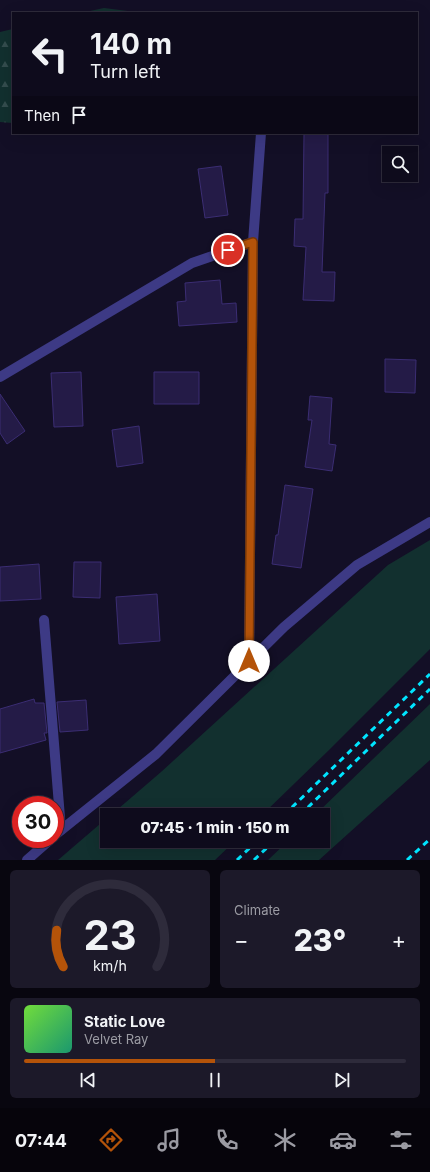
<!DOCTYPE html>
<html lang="en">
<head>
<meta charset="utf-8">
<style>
	body { margin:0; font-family:Inter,sans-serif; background:#1c1929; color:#f1f3f6; height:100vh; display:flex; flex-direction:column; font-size:15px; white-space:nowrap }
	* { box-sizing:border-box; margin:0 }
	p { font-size:13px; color:#9b9ba3 }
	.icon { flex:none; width:22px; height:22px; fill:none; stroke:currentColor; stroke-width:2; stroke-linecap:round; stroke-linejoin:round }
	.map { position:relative; height:860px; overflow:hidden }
	.panel { display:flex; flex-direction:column; gap:10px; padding:10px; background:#08060f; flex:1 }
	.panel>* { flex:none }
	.top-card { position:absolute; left:12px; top:12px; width:406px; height:122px; border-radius:0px; box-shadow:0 4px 16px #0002,0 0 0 1px #2e2b3b; background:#0e0b1c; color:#f1f3f6; overflow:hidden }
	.controls { position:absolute; left:382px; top:146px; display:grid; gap:8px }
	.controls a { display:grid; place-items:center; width:36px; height:36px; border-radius:0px; background:#0e0b1c; box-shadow:0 4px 16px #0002,0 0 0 1px #2e2b3b; font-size:20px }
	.speed { position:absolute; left:12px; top:796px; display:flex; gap:8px; font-size:20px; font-weight:700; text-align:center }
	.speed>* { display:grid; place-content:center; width:52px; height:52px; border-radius:50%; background:#0e0b1c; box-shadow:0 4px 16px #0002,0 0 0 1px #2e2b3b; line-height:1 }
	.speed .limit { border:6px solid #d22; background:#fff; color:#111 }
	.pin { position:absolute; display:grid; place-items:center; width:34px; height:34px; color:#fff; margin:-17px; border:2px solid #fff; border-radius:50%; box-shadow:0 1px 4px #0007 }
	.me { position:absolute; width:44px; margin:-22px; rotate:0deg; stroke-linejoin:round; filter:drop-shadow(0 0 3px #0008) }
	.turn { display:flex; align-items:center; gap:14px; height:84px; padding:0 12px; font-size:18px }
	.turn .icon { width:52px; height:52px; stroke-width:2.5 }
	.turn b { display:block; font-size:28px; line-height:34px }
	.then { display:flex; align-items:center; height:38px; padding:0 12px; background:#0003; gap:8px; font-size:15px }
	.big { font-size:30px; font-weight:800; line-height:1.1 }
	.panel .tile { flex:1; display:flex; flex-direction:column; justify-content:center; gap:6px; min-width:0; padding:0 14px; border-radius:6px; background:#1c1929 }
	.panel .dial { align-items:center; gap:0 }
	.dial svg { height:104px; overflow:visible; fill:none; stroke:#2e2b3b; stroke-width:7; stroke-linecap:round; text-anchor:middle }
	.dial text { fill:#f1f3f6; stroke:none }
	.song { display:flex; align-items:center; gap:12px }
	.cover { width:48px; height:48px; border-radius:6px; background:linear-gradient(135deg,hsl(100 70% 55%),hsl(160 70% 35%)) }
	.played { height:4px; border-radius:2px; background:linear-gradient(90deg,#b45309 50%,#2e2b3b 50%) }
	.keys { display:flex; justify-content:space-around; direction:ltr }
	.heat { display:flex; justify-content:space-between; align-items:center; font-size:22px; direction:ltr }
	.panel .tiles { flex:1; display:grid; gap:10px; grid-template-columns:1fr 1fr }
	.tile:last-child { grid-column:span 2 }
	.trip { position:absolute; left:100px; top:808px; width:230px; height:40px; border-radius:0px; background:#0e0b1c; box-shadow:0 4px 16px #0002,0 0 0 1px #2e2b3b; font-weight:800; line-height:40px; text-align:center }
	.menu { display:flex; height:64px; justify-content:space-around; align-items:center; background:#06040b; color:#9b9ba3 }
	.menu .icon { width:28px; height:28px }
	.menu .on { color:#b45309 }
	.menu b { font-size:18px; color:#f1f3f6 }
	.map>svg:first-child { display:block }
	.grass { fill:#12302f }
	.forest { fill:url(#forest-firs) }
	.building { fill:#241b47; stroke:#3b2d73 }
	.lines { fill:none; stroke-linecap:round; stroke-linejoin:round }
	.service { stroke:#3d3a85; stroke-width:10 }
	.minor { stroke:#3d3a85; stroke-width:10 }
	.rail { stroke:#00e5ff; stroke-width:3; stroke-dasharray:6 5; stroke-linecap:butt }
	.route-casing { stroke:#753606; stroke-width:10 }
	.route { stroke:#b45309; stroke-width:7 }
</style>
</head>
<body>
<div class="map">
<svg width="430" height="860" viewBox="0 0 430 860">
	<defs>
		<pattern id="forest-firs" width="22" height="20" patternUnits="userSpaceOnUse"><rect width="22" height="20" fill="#12302f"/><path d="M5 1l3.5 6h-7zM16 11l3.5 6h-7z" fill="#344d4e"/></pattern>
	</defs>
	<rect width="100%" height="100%" fill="#130f26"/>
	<path class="grass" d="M 430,540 L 430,649 L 328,751 L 262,815 L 111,815 L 161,772 L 388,565 Z
		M 430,704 L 430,760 L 319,860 L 268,860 L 288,841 L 323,841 L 323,815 L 315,815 Z
		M 107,818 L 107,841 L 235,841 L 215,860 L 58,860 Z"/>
	<path class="forest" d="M 104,8 L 143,13 L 81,13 Z
		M 13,29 L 13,123 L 0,122 L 0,32 Z"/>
	<path class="building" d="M 304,133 L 328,133 L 328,193 L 325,193 L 322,272 L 335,272 L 334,301 L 303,300 L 306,247 L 294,246 L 295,219 L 303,219 Z
		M 221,166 L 228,215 L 205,218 L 198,169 Z
		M 220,280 L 222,304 L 236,303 L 237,322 L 179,326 L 177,302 L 186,301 L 185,283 Z
		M 385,359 L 416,360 L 415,393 L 385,392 Z
		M 81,372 L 83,426 L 54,427 L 51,373 Z
		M 154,372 L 199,372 L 199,404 L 154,404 Z
		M 0,394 L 25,431 L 7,444 L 0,433 Z
		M 310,396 L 332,398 L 329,444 L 336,445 L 332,471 L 305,467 L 312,420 L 308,420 Z
		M 139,426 L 143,463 L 117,467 L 112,430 Z
		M 285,485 L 313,489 L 301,568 L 272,564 L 276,535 L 278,535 Z
		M 74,562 L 101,562 L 100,598 L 73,597 Z
		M 39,564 L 41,599 L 0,601 L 0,567 Z
		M 157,594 L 160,641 L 119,644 L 116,597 Z
		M 34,699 L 35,703 L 44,703 L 47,733 L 44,733 L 46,740 L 0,753 L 0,709 Z
		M 86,700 L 88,730 L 60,732 L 57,702 Z"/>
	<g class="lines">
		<path class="service" d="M 44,620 L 61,830"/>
		<path class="minor" d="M 0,377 L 192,263 L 253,242
			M 249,661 L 253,242 L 261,133
			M 55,835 L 156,754 L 284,627 L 357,565 L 430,522
			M 27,860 L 51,839"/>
		<path class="rail" d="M 284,815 L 430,674
			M 300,815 L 430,689
			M 237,860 L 257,841
			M 254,860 L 274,841
			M 407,860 L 430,839"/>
	</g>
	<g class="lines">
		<defs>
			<path id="route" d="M 228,250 L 253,242 L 249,661"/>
		</defs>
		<use href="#route" class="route-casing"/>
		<use href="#route" class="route"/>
	</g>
</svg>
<div class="controls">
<a><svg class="icon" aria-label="search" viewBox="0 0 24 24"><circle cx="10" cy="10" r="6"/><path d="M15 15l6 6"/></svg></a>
</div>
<div class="speed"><div class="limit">30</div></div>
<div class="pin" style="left:228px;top:250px;background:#d93025"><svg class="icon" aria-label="arrive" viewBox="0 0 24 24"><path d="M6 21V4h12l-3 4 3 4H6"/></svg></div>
<svg class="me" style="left:249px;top:661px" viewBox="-20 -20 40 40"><circle r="19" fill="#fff"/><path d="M0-13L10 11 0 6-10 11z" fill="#b45309"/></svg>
<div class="trip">07:45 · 1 min · 150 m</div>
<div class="top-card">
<div class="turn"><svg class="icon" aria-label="left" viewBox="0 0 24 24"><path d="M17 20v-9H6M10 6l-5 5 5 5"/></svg><div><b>140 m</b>Turn left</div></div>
<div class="then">Then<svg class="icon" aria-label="arrive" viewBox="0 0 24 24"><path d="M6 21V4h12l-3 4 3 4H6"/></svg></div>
</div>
</div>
<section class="panel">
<div class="tiles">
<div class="tile dial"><svg viewBox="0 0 100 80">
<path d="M14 69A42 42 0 1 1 86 69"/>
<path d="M14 69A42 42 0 0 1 9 41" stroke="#b45309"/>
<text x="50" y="56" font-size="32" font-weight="700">23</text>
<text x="50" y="72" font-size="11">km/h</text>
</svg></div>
<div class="tile"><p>Climate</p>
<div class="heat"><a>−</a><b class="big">23°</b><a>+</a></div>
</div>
<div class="tile">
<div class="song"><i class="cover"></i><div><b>Static Love</b><p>Velvet Ray</p></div></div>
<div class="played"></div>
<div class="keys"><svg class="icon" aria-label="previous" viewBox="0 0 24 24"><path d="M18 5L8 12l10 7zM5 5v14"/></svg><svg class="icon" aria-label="pause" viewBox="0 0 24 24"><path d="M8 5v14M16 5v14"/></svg><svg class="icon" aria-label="next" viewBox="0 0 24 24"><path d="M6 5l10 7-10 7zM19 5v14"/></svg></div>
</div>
</div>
</section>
<nav class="menu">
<b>07:44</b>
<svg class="icon on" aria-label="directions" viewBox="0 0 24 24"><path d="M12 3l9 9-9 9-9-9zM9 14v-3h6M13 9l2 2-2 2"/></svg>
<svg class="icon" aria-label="music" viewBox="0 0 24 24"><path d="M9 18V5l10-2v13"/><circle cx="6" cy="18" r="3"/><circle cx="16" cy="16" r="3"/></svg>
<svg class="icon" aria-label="phone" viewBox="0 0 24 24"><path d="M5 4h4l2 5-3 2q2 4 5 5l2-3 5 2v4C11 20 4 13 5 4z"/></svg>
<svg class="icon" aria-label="climate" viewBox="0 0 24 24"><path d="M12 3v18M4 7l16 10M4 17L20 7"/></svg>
<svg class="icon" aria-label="car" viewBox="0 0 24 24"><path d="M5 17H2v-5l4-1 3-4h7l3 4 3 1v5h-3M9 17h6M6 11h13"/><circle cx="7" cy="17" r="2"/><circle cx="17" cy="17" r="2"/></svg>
<svg class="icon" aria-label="filters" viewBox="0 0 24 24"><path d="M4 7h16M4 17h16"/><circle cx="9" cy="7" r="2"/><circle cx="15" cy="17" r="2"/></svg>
</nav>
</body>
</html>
